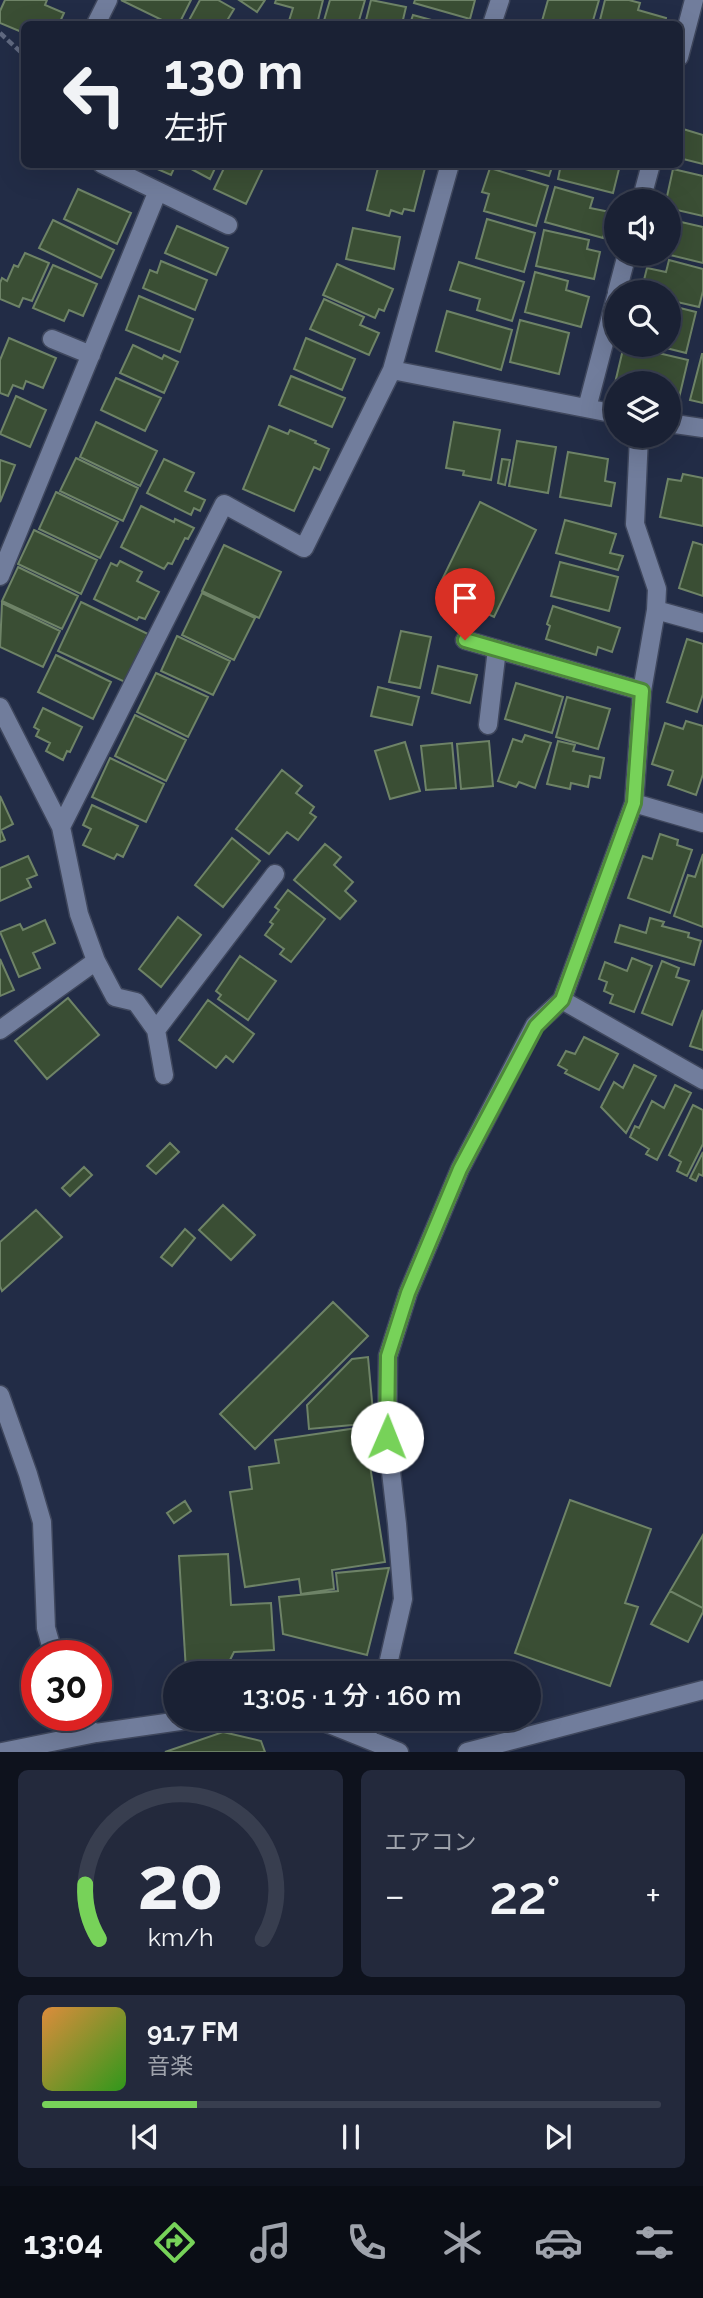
<!DOCTYPE html>
<html lang="ja">
<head>
<meta charset="utf-8">
<style>
	body { margin:0; font-family:Raleway,"Noto Sans JP",sans-serif; background:#23293c; color:#f1f3f6; height:100vh; display:flex; flex-direction:column; font-size:26px; white-space:nowrap }
	* { box-sizing:border-box; margin:0 }
	p { font-size:23px; color:#9fa3ac }
	.icon { flex:none; width:38px; height:38px; fill:none; stroke:currentColor; stroke-width:2; stroke-linecap:round; stroke-linejoin:round }
	.map { position:relative; height:1752px; overflow:hidden }
	.details { display:flex; flex-direction:column; gap:18px; padding:18px; background:#0e121d; flex:1 }
	.details>* { flex:none }
	.hud { position:absolute; left:21px; top:21px; width:662px; height:147px; border-radius:10px; box-shadow:0 7px 28px #0002,0 0 0 2px #383e4f; background:#1a2134; color:#f1f3f6; overflow:hidden }
	.controls { position:absolute; left:604px; top:189px; display:grid; gap:14px }
	.controls a { display:grid; place-items:center; width:77px; height:77px; border-radius:50%; background:#1a2134; box-shadow:0 7px 28px #0002,0 0 0 2px #383e4f; font-size:35px }
	.speed { position:absolute; left:21px; top:1640px; display:flex; gap:14px; font-size:35px; font-weight:700; text-align:center }
	.speed>* { display:grid; place-content:center; width:91px; height:91px; border-radius:50%; background:#1a2134; box-shadow:0 7px 28px #0002,0 0 0 2px #383e4f; line-height:1 }
	.speed .limit { border:10px solid #d22; background:#fff; color:#111 }
	.pin { position:absolute; display:grid; place-items:center; width:60px; height:60px; color:#fff; margin:-72px -30px; border-radius:50% 50% 50% 0; rotate:-45deg; box-shadow:0 0 7px #0007 }
	.pin .icon { rotate:45deg }
	.me { position:absolute; width:77px; margin:-38px; rotate:1deg; stroke-linejoin:round; filter:drop-shadow(0 0 5px #0008) }
	.turn { display:flex; align-items:center; gap:24px; height:147px; padding:0 28px; font-size:32px }
	.turn .icon { width:91px; height:91px; stroke-width:2.5 }
	.turn b { display:block; font-size:49px; line-height:60px }
	.big { font-size:52px; font-weight:600; line-height:1.1 }
	.details .tile { flex:1; display:flex; flex-direction:column; justify-content:center; gap:10px; min-width:0; padding:0 24px; border-radius:10px; background:#23293c }
	.details .dial { align-items:center; gap:0 }
	.dial svg { height:182px; overflow:visible; fill:none; stroke:#383e4f; stroke-width:7; stroke-linecap:round; text-anchor:middle }
	.dial text { fill:#f1f3f6; stroke:none }
	.song { display:flex; align-items:center; gap:21px }
	.cover { width:84px; height:84px; border-radius:10px; background:linear-gradient(135deg,hsl(30 70% 55%),hsl(110 70% 35%)) }
	.played { height:7px; border-radius:4px; background:linear-gradient(90deg,#77d259 25%,#383e4f 25%) }
	.keys { display:flex; justify-content:space-around; direction:ltr }
	.heat { display:flex; justify-content:space-between; align-items:center; font-size:38px; direction:ltr }
	.details .tiles { flex:1; display:grid; gap:18px; grid-template-columns:1fr 1fr }
	.tile:last-child { grid-column:span 2 }
	.trip { position:absolute; left:163px; top:1661px; width:378px; height:70px; border-radius:35px; background:#1a2134; box-shadow:0 7px 28px #0002,0 0 0 2px #383e4f; font-weight:600; line-height:70px; text-align:center }
	.tab-bar { display:flex; height:112px; justify-content:space-around; align-items:center; background:#0a0d15; color:#9fa3ac }
	.tab-bar .icon { width:49px; height:49px }
	.tab-bar .on { color:#77d259 }
	.tab-bar b { font-size:32px; color:#f1f3f6 }
	.map>svg:first-child { display:block }
	.building { fill:#3a4e34; stroke:#6e8367; stroke-width:2 }
	.lines { fill:none; stroke-linecap:round; stroke-linejoin:round }
	.street-casing { stroke:#3f475d; stroke-width:21 }
	.secondary-casing { stroke:#3f475d; stroke-width:21 }
	.path { stroke:#606980; stroke-width:4.5; stroke-dasharray:7 3.5; stroke-linecap:butt }
	.street { stroke:#717d9c; stroke-width:18 }
	.secondary { stroke:#717d9c; stroke-width:18 }
	.route-casing { stroke:#4d883a; stroke-width:18 }
	.route { stroke:#77d259; stroke-width:12 }
</style>
</head>
<body>
<div class="map">
<svg width="703" height="1752" viewBox="0 0 703 1752">
	<rect width="100%" height="100%" fill="#222c46"/>
	<path class="building" d="M 5,0 L 47,0 L 45,5 L 64,13 L 59,24 L 24,24 L 24,33 L 0,23 L 0,11 Z
		M 121,0 L 191,0 L 179,24 L 170,24 Z
		M 200,0 L 218,0 L 234,9 L 225,24 L 187,24 Z
		M 239,0 L 265,0 L 257,12 Z
		M 276,0 L 323,0 L 317,24 L 288,24 L 293,8 L 275,3 Z
		M 330,0 L 365,0 L 358,24 L 323,24 Z
		M 371,0 L 406,7 L 402,24 L 365,24 Z
		M 415,0 L 475,0 L 470,19 L 414,3 Z
		M 548,0 L 599,0 L 592,24 L 556,24 L 542,21 Z
		M 605,0 L 629,0 L 640,3 L 638,10 L 666,18 L 665,24 L 599,24 Z
		M 413,15 L 435,21 L 434,24 L 410,24 Z
		M 683,129 L 703,135 L 703,164 L 679,158 L 679,146 Z
		M 157,164 L 176,164 L 171,175 L 155,168 Z
		M 182,164 L 217,164 L 210,179 Z
		M 226,164 L 265,164 L 246,204 L 214,189 Z
		M 379,164 L 426,164 L 414,211 L 404,209 L 402,214 L 391,210 L 389,216 L 367,210 Z
		M 508,164 L 553,164 L 549,176 Z
		M 561,164 L 603,164 L 619,169 L 613,193 L 558,179 Z
		M 490,168 L 548,186 L 536,226 L 484,211 L 489,194 L 482,192 Z
		M 673,169 L 703,176 L 703,216 L 668,208 L 668,201 L 666,201 Z
		M 555,187 L 593,198 L 590,208 L 610,212 L 603,238 L 545,222 Z
		M 78,189 L 131,213 L 117,244 L 64,219 Z
		M 487,219 L 535,233 L 524,272 L 476,258 Z
		M 668,219 L 703,227 L 703,263 L 666,254 L 668,254 Z
		M 53,220 L 114,250 L 101,278 L 39,248 Z
		M 177,226 L 228,248 L 216,275 L 165,253 Z
		M 353,228 L 400,237 L 394,269 L 346,259 Z
		M 544,230 L 589,240 L 587,249 L 600,252 L 594,279 L 536,266 Z
		M 25,253 L 49,263 L 32,301 L 23,298 L 19,307 L 0,299 L 0,283 L 2,278 L 7,281 L 14,265 L 18,267 Z
		M 669,260 L 703,269 L 703,291 L 699,307 L 668,300 L 668,292 L 641,292 L 647,268 L 666,272 Z
		M 161,261 L 207,280 L 195,310 L 143,288 L 150,270 L 157,273 Z
		M 459,262 L 524,282 L 512,321 L 477,310 L 480,299 L 450,290 Z
		M 337,264 L 393,289 L 384,311 L 379,309 L 375,318 L 323,295 Z
		M 53,265 L 97,284 L 83,316 L 69,310 L 64,321 L 33,308 Z
		M 535,272 L 568,281 L 566,290 L 589,297 L 581,327 L 525,312 Z
		M 139,296 L 193,319 L 180,352 L 126,330 Z
		M 324,299 L 364,317 L 360,325 L 379,333 L 369,355 L 310,329 Z
		M 668,305 L 696,312 L 686,353 L 654,345 L 668,345 Z
		M 447,311 L 512,330 L 501,370 L 436,351 Z
		M 520,320 L 569,333 L 559,374 L 510,362 Z
		M 9,338 L 56,358 L 43,388 L 26,381 L 23,389 L 13,385 L 8,396 L 0,393 L 0,360 Z
		M 306,338 L 355,359 L 342,390 L 294,369 Z
		M 133,345 L 162,359 L 164,355 L 178,362 L 164,393 L 120,373 Z
		M 624,345 L 688,360 L 679,398 L 668,396 L 668,383 L 615,383 Z
		M 702,354 L 703,354 L 703,403 L 690,400 Z
		M 291,376 L 345,398 L 332,427 L 279,405 Z
		M 116,378 L 161,398 L 145,431 L 101,410 Z
		M 16,396 L 46,410 L 30,447 L 0,434 Z
		M 96,422 L 157,451 L 140,486 L 80,457 Z
		M 454,422 L 500,430 L 491,480 L 463,475 L 464,471 L 446,468 Z
		M 269,426 L 288,434 L 290,430 L 316,441 L 315,443 L 329,449 L 320,470 L 314,467 L 294,511 L 243,489 Z
		M 517,441 L 556,447 L 548,493 L 509,486 Z
		M 568,452 L 608,459 L 605,481 L 615,483 L 611,506 L 560,497 Z
		M 76,458 L 138,488 L 123,521 L 60,491 Z
		M 164,459 L 194,473 L 185,491 L 205,500 L 200,511 L 194,508 L 191,515 L 147,493 Z
		M 502,459 L 510,460 L 505,485 L 498,483 Z
		M 0,460 L 15,465 L 0,502 Z
		M 683,474 L 703,478 L 703,526 L 660,517 L 668,479 L 681,481 Z
		M 56,492 L 118,522 L 100,558 L 39,529 Z
		M 480,502 L 536,530 L 494,617 L 437,590 Z
		M 141,506 L 174,522 L 175,519 L 194,528 L 188,539 L 185,538 L 172,564 L 168,563 L 164,569 L 121,547 Z
		M 565,520 L 616,534 L 610,553 L 623,556 L 618,570 L 556,553 Z
		M 34,530 L 97,560 L 81,594 L 18,564 Z
		M 693,542 L 703,545 L 703,596 L 679,588 Z
		M 224,545 L 281,572 L 259,618 L 202,591 Z
		M 120,561 L 142,572 L 137,581 L 159,592 L 145,619 L 139,617 L 137,620 L 94,599 L 111,563 L 117,566 Z
		M 560,562 L 618,577 L 609,611 L 551,596 Z
		M 18,567 L 78,596 L 62,629 L 2,601 Z
		M 202,593 L 255,618 L 234,660 L 182,635 Z
		M 81,602 L 148,634 L 125,682 L 58,651 Z
		M 2,603 L 60,631 L 43,667 L 0,647 Z
		M 553,606 L 620,628 L 612,652 L 598,647 L 596,655 L 546,639 L 550,626 L 547,624 Z
		M 401,631 L 431,637 L 420,688 L 389,682 Z
		M 177,636 L 230,661 L 213,695 L 161,671 Z
		M 687,639 L 703,644 L 703,694 L 697,712 L 667,702 Z
		M 56,655 L 111,682 L 93,719 L 38,692 Z
		M 438,666 L 477,675 L 470,703 L 432,693 Z
		M 156,673 L 208,697 L 188,737 L 137,712 Z
		M 516,683 L 563,697 L 552,733 L 505,719 Z
		M 378,687 L 419,697 L 412,725 L 371,716 Z
		M 567,697 L 610,709 L 598,749 L 556,737 Z
		M 43,708 L 82,727 L 70,752 L 67,751 L 63,760 L 46,751 L 50,743 L 36,736 L 39,730 L 34,727 Z
		M 135,715 L 186,740 L 166,781 L 115,756 Z
		M 686,721 L 703,726 L 703,774 L 696,795 L 668,785 L 673,771 L 652,764 L 665,723 L 683,729 Z
		M 525,735 L 551,743 L 535,788 L 519,782 L 516,787 L 498,781 L 513,739 L 522,742 Z
		M 489,741 L 493,786 L 461,789 L 457,744 Z
		M 558,741 L 575,745 L 573,751 L 604,758 L 600,778 L 590,776 L 588,787 L 571,783 L 570,789 L 547,784 Z
		M 405,742 L 420,791 L 390,799 L 375,751 Z
		M 452,743 L 456,788 L 426,790 L 421,746 Z
		M 110,758 L 164,784 L 146,822 L 92,797 Z
		M 282,770 L 302,786 L 296,793 L 314,807 L 310,813 L 316,817 L 298,840 L 287,832 L 269,854 L 236,829 Z
		M 0,796 L 13,824 L 1,830 L 5,840 L 0,842 Z
		M 92,805 L 138,826 L 123,857 L 117,854 L 114,859 L 83,845 L 91,829 L 83,825 Z
		M 660,834 L 678,840 L 677,845 L 692,850 L 670,913 L 628,898 L 643,856 L 652,859 Z
		M 232,838 L 260,861 L 223,907 L 195,885 Z
		M 325,844 L 341,857 L 334,865 L 353,882 L 345,891 L 356,901 L 340,919 L 294,880 Z
		M 703,854 L 703,927 L 674,916 L 688,875 L 695,877 Z
		M 28,856 L 37,875 L 27,879 L 31,887 L 0,901 L 0,868 Z
		M 288,890 L 325,919 L 291,962 L 280,954 L 284,949 L 265,935 L 273,924 L 270,922 L 279,910 L 275,907 Z
		M 178,917 L 201,935 L 161,987 L 139,969 Z
		M 650,918 L 664,922 L 662,926 L 689,933 L 688,937 L 701,941 L 694,965 L 615,942 L 620,925 L 646,933 Z
		M 45,920 L 55,943 L 33,953 L 40,968 L 19,977 L 0,932 L 20,924 L 23,930 Z
		M 240,956 L 276,981 L 248,1020 L 218,999 L 221,995 L 216,991 Z
		M 632,958 L 652,966 L 634,1012 L 610,1003 L 613,995 L 604,991 L 607,982 L 599,979 L 605,962 L 627,971 Z
		M 0,959 L 14,990 L 0,996 Z
		M 662,961 L 679,968 L 676,977 L 689,981 L 672,1025 L 642,1013 Z
		M 68,998 L 99,1035 L 47,1079 L 15,1041 Z
		M 208,1000 L 254,1034 L 233,1062 L 226,1056 L 216,1068 L 179,1040 Z
		M 703,1010 L 703,1050 L 690,1046 Z
		M 584,1037 L 618,1054 L 599,1090 L 565,1073 L 567,1070 L 558,1065 L 566,1051 L 575,1054 Z
		M 634,1065 L 656,1076 L 626,1133 L 601,1107 L 614,1082 L 623,1088 Z
		M 675,1085 L 691,1093 L 657,1160 L 646,1154 L 649,1149 L 630,1137 L 635,1126 L 639,1128 L 652,1101 L 664,1108 Z
		M 693,1105 L 703,1110 L 703,1144 L 687,1176 L 677,1171 L 681,1162 L 669,1155 Z
		M 170,1143 L 179,1152 L 156,1174 L 147,1166 Z
		M 703,1152 L 703,1176 L 699,1174 L 696,1181 L 690,1178 Z
		M 84,1167 L 92,1175 L 70,1196 L 62,1188 Z
		M 223,1205 L 255,1235 L 231,1260 L 199,1230 Z
		M 36,1210 L 62,1237 L 2,1291 L 0,1286 L 0,1242 Z
		M 185,1229 L 195,1238 L 172,1266 L 161,1257 Z
		M 333,1302 L 368,1336 L 255,1449 L 220,1414 Z
		M 368,1357 L 374,1423 L 309,1429 L 307,1405 L 352,1359 Z
		M 364,1427 L 385,1562 L 332,1570 L 334,1589 L 301,1594 L 299,1579 L 245,1587 L 230,1492 L 252,1489 L 249,1467 L 279,1463 L 275,1440 Z
		M 570,1500 L 651,1529 L 625,1603 L 638,1607 L 610,1686 L 515,1653 Z
		M 185,1501 L 191,1511 L 174,1523 L 167,1513 Z
		M 703,1535 L 703,1608 L 670,1591 Z
		M 228,1554 L 231,1605 L 271,1603 L 274,1650 L 234,1652 L 226,1668 L 186,1671 L 179,1556 Z
		M 389,1568 L 367,1655 L 283,1634 L 279,1597 L 338,1591 L 336,1573 Z
		M 670,1591 L 703,1608 L 703,1612 L 688,1642 L 651,1624 Z
		M 223,1732 L 261,1741 L 265,1752 L 165,1752 Z"/>
	<g class="lines">
		<defs>
			<path id="street" d="M 96,24 L 108,0
				M 492,24 L 500,0
				M 679,57 L 694,0
				M 102,164 L 228,225
				M 450,164 L 392,370 L 616,414
				M 641,201 L 651,164
				M 617,292 L 627,254
				M 52,339 L 91,355
				M 587,408 L 616,297
				M 668,423 L 703,428
				M 639,436 L 635,524 L 657,589 L 656,610 L 642,691 L 634,803 L 703,823
				M 0,576 L 157,193
				M 656,610 L 703,623
				M 465,640 L 642,691
				M 0,707 L 61,827 L 79,914 L 96,961 L 0,1030
				M 488,725 L 497,649
				M 634,803 L 562,1000 L 703,1080
				M 61,827 L 224,504 L 304,548 L 392,370
				M 96,961 L 115,997 L 136,1002 L 156,1030 L 164,1075
				M 156,1030 L 275,874
				M 0,1395 L 28,1474 L 42,1522 L 46,1628 L 54,1656
				M 386,1673 L 403,1599 L 397,1524 L 387,1437 L 388,1356 L 408,1293 L 460,1169 L 535,1025 L 562,1000
				M 69,1715 L 79,1726 L 96,1733
				M 296,1718 L 324,1722 L 399,1752
				M 366,1738 L 372,1718
				M 2,1752 L 96,1733 L 201,1718"/>
			<path id="secondary" d="M 467,1752 L 703,1690"/>
		</defs>
		<use href="#street" class="street-casing"/>
		<use href="#secondary" class="secondary-casing"/>
		<path class="path" d="M 0,33 L 24,55"/>
		<use href="#street" class="street"/>
		<use href="#secondary" class="secondary"/>
	</g>
	<g class="lines">
		<defs>
			<path id="route" d="M 387,1437 L 388,1356 L 408,1293 L 460,1169 L 536,1026 L 562,1000 L 634,803 L 642,691 L 465,640"/>
		</defs>
		<use href="#route" class="route-casing"/>
		<use href="#route" class="route"/>
	</g>
</svg>
<div class="controls">
<a><svg class="icon" aria-label="sound" viewBox="0 0 24 24"><path d="M4 9h4l5-4v14l-5-4H4zM17 9q2 3 0 6"/></svg></a>
<a><svg class="icon" aria-label="search" viewBox="0 0 24 24"><circle cx="10" cy="10" r="6"/><path d="M15 15l6 6"/></svg></a>
<a><svg class="icon" aria-label="layers" viewBox="0 0 24 24"><path d="M12 4l9 5-9 5-9-5zM3 14l9 5 9-5"/></svg></a>
</div>
<div class="speed"><div class="limit">30</div></div>
<div class="pin" style="left:465px;top:640px;background:#d93025"><svg class="icon" aria-label="arrive" viewBox="0 0 24 24"><path d="M6 21V4h12l-3 4 3 4H6"/></svg></div>
<svg class="me" style="left:387px;top:1437px" viewBox="-20 -20 40 40"><circle r="19" fill="#fff"/><path d="M0-13L10 11 0 6-10 11z" fill="#77d259"/></svg>
<div class="trip">13:05 · 1 分 · 160 m</div>
<div class="hud">
<div class="turn"><svg class="icon" aria-label="left" viewBox="0 0 24 24"><path d="M17 20v-9H6M10 6l-5 5 5 5"/></svg><div><b>130 m</b>左折</div></div>
</div>
</div>
<section class="details">
<div class="tiles">
<div class="tile dial"><svg viewBox="0 0 100 80">
<path d="M14 69A42 42 0 1 1 86 69"/>
<path d="M14 69A42 42 0 0 1 8 45" stroke="#77d259"/>
<text x="50" y="56" font-size="32" font-weight="700">20</text>
<text x="50" y="72" font-size="11">km/h</text>
</svg></div>
<div class="tile"><p>エアコン</p>
<div class="heat"><a>−</a><b class="big">22°</b><a>+</a></div>
</div>
<div class="tile">
<div class="song"><i class="cover"></i><div><b>91.7 FM</b><p>音楽</p></div></div>
<div class="played"></div>
<div class="keys"><svg class="icon" aria-label="previous" viewBox="0 0 24 24"><path d="M18 5L8 12l10 7zM5 5v14"/></svg><svg class="icon" aria-label="pause" viewBox="0 0 24 24"><path d="M8 5v14M16 5v14"/></svg><svg class="icon" aria-label="next" viewBox="0 0 24 24"><path d="M6 5l10 7-10 7zM19 5v14"/></svg></div>
</div>
</div>
</section>
<nav class="tab-bar">
<b>13:04</b>
<svg class="icon on" aria-label="directions" viewBox="0 0 24 24"><path d="M12 3l9 9-9 9-9-9zM9 14v-3h6M13 9l2 2-2 2"/></svg>
<svg class="icon" aria-label="music" viewBox="0 0 24 24"><path d="M9 18V5l10-2v13"/><circle cx="6" cy="18" r="3"/><circle cx="16" cy="16" r="3"/></svg>
<svg class="icon" aria-label="phone" viewBox="0 0 24 24"><path d="M5 4h4l2 5-3 2q2 4 5 5l2-3 5 2v4C11 20 4 13 5 4z"/></svg>
<svg class="icon" aria-label="climate" viewBox="0 0 24 24"><path d="M12 3v18M4 7l16 10M4 17L20 7"/></svg>
<svg class="icon" aria-label="car" viewBox="0 0 24 24"><path d="M5 17H2v-5l4-1 3-4h7l3 4 3 1v5h-3M9 17h6M6 11h13"/><circle cx="7" cy="17" r="2"/><circle cx="17" cy="17" r="2"/></svg>
<svg class="icon" aria-label="filters" viewBox="0 0 24 24"><path d="M4 7h16M4 17h16"/><circle cx="9" cy="7" r="2"/><circle cx="15" cy="17" r="2"/></svg>
</nav>
</body>
</html>
